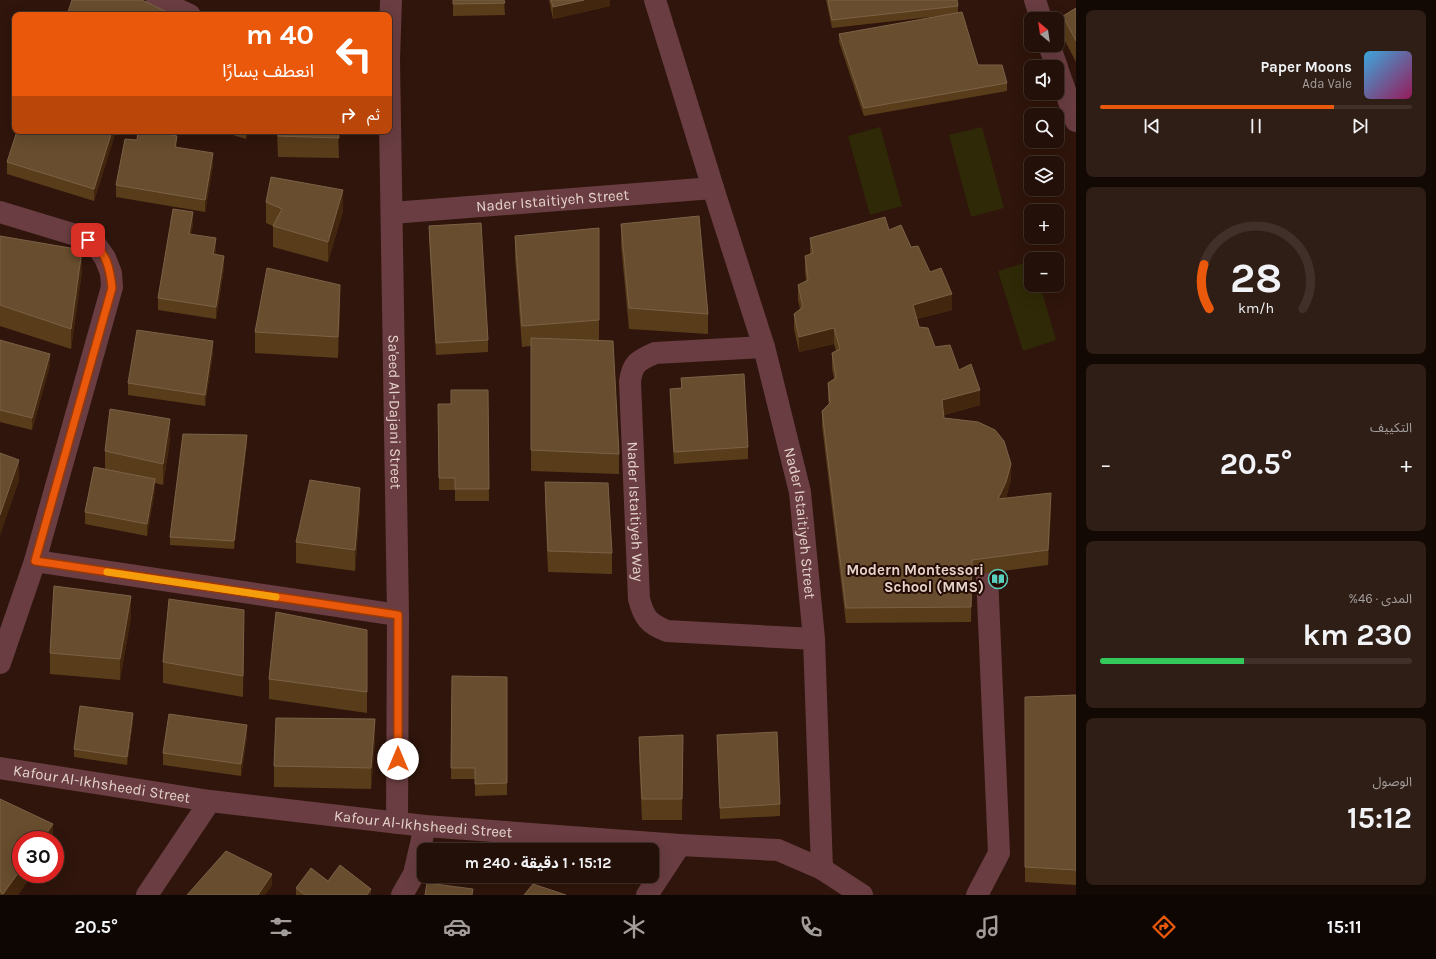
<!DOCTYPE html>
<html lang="ar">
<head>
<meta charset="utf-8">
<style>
	body { margin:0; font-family:Karla,"Noto Sans Arabic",sans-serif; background:#2f1e16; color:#f1f3f6; direction:rtl; height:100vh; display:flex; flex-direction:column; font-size:15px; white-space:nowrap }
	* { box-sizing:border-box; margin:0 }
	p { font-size:13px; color:#a39d9c }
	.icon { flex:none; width:22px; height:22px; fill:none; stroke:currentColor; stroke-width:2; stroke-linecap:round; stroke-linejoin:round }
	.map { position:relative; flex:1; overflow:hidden; direction:ltr }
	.details { display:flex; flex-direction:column; gap:10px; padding:10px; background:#130904; width:360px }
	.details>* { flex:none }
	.banner { position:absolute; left:12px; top:12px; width:380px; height:122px; border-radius:8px; box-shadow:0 4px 16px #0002,0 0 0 1px #403029; direction:rtl; background:#ea580c; color:#fff; overflow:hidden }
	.needle { width:26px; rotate:331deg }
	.controls { position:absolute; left:1024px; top:12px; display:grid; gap:8px }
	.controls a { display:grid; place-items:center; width:40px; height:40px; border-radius:8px; background:#231008; box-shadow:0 4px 16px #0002,0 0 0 1px #403029; font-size:20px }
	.speed { position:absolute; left:12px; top:831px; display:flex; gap:8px; font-size:20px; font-weight:700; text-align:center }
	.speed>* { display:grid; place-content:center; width:52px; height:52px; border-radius:50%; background:#231008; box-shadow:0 4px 16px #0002,0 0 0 1px #403029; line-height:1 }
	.speed .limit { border:6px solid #d22; background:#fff; color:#111 }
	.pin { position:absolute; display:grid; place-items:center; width:34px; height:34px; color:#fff; margin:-17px; border-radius:8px; box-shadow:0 2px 6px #0006 }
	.me { position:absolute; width:44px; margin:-22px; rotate:0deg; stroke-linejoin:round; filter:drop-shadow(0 0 3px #0008) }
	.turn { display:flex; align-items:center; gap:14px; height:84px; padding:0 12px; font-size:18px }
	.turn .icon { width:52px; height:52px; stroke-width:2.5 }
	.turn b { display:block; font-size:28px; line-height:34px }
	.then { display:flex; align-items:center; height:38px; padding:0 12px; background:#0003; gap:8px; font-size:15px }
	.big { font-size:30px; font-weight:700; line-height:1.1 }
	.details .card { flex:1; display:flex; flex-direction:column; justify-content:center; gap:6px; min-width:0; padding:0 14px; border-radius:8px; background:#2f1e16 }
	.details .dial { align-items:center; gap:0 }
	.dial svg { height:104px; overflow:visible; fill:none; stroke:#403029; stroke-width:7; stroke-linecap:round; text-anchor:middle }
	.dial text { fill:#f1f3f6; stroke:none }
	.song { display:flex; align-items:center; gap:12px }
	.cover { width:48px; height:48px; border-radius:6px; background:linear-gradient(135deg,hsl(200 70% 55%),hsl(330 70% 35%)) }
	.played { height:4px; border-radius:2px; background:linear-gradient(90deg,#ea580c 75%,#403029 75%) }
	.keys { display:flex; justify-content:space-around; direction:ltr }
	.heat { display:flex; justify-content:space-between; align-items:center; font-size:22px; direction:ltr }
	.charge { height:6px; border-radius:3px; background:linear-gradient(90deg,#34c759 46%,#403029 0) }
	.trip { position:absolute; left:417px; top:843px; width:242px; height:40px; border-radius:8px; background:#231008; box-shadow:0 4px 16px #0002,0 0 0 1px #403029; font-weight:700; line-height:40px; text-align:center; direction:rtl }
	.tabs { display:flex; height:64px; justify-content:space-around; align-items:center; background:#0e0603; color:#a39d9c }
	.tabs .icon { width:28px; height:28px }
	.tabs .selected { color:#ea580c }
	.tabs b { font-size:18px; color:#f1f3f6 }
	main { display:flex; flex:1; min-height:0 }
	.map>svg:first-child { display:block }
	.green { fill:#2f2907 }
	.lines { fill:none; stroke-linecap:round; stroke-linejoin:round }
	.minor { stroke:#693d41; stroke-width:22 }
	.wall { fill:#593d1b }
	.shaded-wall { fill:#42260d }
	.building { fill:#684d2e; stroke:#7b6247 }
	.route-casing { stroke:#983908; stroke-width:10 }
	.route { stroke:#ea580c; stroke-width:7 }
	.slow { stroke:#f59e0b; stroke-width:7 }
	.labels { text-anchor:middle; stroke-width:4; stroke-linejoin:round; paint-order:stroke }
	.street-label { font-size:15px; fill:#e5d3cc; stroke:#250c04 }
	.poi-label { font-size:15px; font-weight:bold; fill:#e5d3cc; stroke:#250c04; text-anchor:end }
</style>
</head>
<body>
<main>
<section class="details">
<div class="card">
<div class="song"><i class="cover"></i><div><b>Paper Moons</b><p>Ada Vale</p></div></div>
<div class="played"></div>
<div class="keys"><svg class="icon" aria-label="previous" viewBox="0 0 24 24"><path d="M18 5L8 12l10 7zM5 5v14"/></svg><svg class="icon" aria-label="pause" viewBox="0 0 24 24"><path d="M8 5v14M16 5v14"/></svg><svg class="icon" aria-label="next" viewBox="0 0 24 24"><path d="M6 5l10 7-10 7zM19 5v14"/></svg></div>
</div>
<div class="card dial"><svg viewBox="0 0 100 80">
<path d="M14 69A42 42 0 1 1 86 69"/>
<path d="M14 69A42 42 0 0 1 10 35" stroke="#ea580c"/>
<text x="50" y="56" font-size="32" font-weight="700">28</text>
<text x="50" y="72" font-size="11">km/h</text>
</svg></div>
<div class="card"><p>التكييف</p>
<div class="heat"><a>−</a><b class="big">20.5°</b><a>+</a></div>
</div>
<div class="card"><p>المدى · 46%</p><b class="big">230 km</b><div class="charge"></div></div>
<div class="card"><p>الوصول</p><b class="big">15:12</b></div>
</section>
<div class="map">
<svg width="1076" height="895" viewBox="0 0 1076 895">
	<rect width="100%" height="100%" fill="#2f150b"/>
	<path class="green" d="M 880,127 L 902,206 L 870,215 L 848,136 Z
		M 982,127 L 1004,208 L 971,217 L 949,135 Z
		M 1031,261 L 1031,285 L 1040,285 L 1056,340 L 1023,351 L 998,271 Z"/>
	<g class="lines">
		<g class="minor">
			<path d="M 157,0 L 190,15"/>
			<path id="s1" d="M 391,0 L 389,60 L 398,615 L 397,823"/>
			<path id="s2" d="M 655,0 L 713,188 L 764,347 L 800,492 L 814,639 L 822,869"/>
			<path d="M 1035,0 L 1041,19"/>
			<path d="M 1049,45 L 1057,67"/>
			<path d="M 1057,68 L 1076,121"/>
			<path d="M 0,212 L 79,236 L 96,245 L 105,258 L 111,273 L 112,287 L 35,561 L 0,663"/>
			<path id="s3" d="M 392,213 L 713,188"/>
			<path id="s4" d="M 764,347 L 655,353 C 639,360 632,363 630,382 L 639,599 C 644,618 649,624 667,631 L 814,639"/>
			<path d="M 35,561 L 398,615"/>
			<path id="s5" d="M 0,768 L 210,801 L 425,826 L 680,845 L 778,850 L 822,869 L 862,895"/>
			<path d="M 147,895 L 210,801"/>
			<path d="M 402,895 L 414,874 L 425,826"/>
			<path d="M 647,895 L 680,845"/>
			<path d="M 977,895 L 999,853 L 987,575"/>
		</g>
	</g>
	<path class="wall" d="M 453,0 L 504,0 L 505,15 L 453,16 Z
		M 549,0 L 610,0 L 610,6 L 553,19 Z
		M 826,0 L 957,0 L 958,6 L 958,13 L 978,65 L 1007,83 L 1007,91 L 864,116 L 839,42 L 839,34 L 939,16 L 832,28 Z
		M 1076,8 L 1076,62 L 1063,37 L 1063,16 Z
		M 17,131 L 116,131 L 94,201 L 7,174 L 7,162 Z
		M 220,131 L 247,131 L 246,139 Z
		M 277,131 L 338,131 L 339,158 L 278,157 Z
		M 177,148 L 213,165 L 205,212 L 116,197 L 116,185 Z
		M 266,202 L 343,211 L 328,262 L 273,247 L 273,226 L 266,223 Z
		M 193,224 L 191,234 L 216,250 L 215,255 L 224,268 L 216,319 L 158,310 L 158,298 Z
		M 621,224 L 708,314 L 708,334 L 629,329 L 621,245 Z
		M 429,226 L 488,340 L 488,352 L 436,355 L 429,238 Z
		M 599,228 L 599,341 L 619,454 L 619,474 L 531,471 L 531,346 L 522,347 L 515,257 L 515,236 Z
		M 889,230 L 911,247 L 930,272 L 952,310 L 917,319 L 919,327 L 935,347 L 959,370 L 980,405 L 944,415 L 944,418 L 1011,479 L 1006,498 L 1051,508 L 1048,565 L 972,575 L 971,622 L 846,623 L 822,426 L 822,411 L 829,405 L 828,398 L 828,383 L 834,379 L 832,368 L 832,353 L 836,351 L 834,344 L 799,352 L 794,329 L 794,314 L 800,309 L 798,300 L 798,285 L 806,281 L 805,272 L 805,256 L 810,254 L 810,238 Z
		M 0,236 L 82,271 L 71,349 L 0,326 Z
		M 340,306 L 338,358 L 255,353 L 255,332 Z
		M 0,340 L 50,365 L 32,430 L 0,422 Z
		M 213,353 L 205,406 L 128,395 L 128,383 Z
		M 681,378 L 748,447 L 748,459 L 674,464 L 670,401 L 670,389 L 681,388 Z
		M 488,390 L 489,501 L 455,501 L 455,490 L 439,490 L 438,404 L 451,404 Z
		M 170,440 L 163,485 L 155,483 L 155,490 L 147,536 L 85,524 L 85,512 L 105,469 L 105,451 Z
		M 247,443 L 234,549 L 170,545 L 170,537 Z
		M 545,482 L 612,553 L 612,574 L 548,572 L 545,502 Z
		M 360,508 L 355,571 L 296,563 L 296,542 Z
		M 131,617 L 120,680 L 50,674 L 50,653 Z
		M 367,630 L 367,713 L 269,699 L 269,679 Z
		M 244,631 L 243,697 L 163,683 L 163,662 Z
		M 452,676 L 507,677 L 507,795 L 475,796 L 475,779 L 451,779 Z
		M 1076,695 L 1076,885 L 1025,882 L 1025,697 Z
		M 133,721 L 127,765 L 74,757 L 74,749 Z
		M 683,735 L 682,820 L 642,820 L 639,758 L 639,737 Z
		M 717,735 L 780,804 L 780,816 L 720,819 Z
		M 247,737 L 241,776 L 163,765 L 163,753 Z
		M 375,740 L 371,789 L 274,787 L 274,766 Z
		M 0,799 L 53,840 L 21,874 L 32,874 L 18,895 L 0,895 Z
		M 328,881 L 371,895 L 296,895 L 296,888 Z"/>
	<path class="shaded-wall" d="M 584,0 L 610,0 L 610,6 L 553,19 L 553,7 Z
		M 112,131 L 116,131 L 94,201 L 94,189 Z
		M 246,131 L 247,131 L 246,139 Z
		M 177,136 L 177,148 L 175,147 Z
		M 213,153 L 213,165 L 205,212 L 205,200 Z
		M 343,190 L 343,211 L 328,262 L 328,242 Z
		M 193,212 L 193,224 L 189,245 L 189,234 Z
		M 216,238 L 216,250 L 213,266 L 213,254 Z
		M 82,250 L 82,271 L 71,349 L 71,329 Z
		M 224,256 L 224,268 L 216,319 L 216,307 Z
		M 340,285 L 340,306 L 338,358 L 338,337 Z
		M 952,294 L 952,310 L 913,320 L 913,305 Z
		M 834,328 L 834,344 L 799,352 L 799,337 Z
		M 213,341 L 213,353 L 205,406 L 205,395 Z
		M 50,354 L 50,365 L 32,430 L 32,418 Z
		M 980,390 L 980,405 L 942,415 L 942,400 Z
		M 170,419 L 170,440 L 163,485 L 163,464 Z
		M 247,435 L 247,443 L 234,549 L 234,541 Z
		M 19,460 L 19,481 L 0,536 L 0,515 Z
		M 1011,464 L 1011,479 L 1006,497 L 998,514 L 998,499 Z
		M 155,479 L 155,490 L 147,536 L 147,524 Z
		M 360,488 L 360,508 L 355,571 L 355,550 Z
		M 1051,493 L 1051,508 L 1048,565 L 1048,550 Z
		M 131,596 L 131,617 L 120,680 L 120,659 Z
		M 244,610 L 244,631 L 243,697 L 243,676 Z
		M 133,713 L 133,721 L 127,765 L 127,757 Z
		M 375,719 L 375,740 L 371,789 L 371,768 Z
		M 247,725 L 247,737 L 241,776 L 241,764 Z
		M 53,824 L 53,840 L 42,840 Z
		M 21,869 L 21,874 L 32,874 L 18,895 L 3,895 L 3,894 Z
		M 272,874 L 272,886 L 265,895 L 258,895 Z
		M 371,889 L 371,895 L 367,895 Z"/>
	<path class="building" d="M 72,0 L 142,0 L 169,13 L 169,15 L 67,15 Z
		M 453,0 L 504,0 L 505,3 L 453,4 Z
		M 551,0 L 584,0 L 553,7 Z
		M 828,0 L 957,0 L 958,6 L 832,20 Z
		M 1076,8 L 1076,41 L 1063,16 Z
		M 962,12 L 978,65 L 1002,65 L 1007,83 L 864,108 L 839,34 Z
		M 17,131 L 112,131 L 94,189 L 7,162 Z
		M 138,131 L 150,131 L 177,136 L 175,147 L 213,153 L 205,200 L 116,185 L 125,139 L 137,140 Z
		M 278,131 L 338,131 L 339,138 L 278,136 Z
		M 271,177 L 343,190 L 328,242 L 273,226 L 282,209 L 266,202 Z
		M 173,209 L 193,212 L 189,234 L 216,238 L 213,254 L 224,256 L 216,307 L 158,298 Z
		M 699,216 L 708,314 L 629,308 L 621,224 Z
		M 885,217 L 889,230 L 901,225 L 911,247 L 918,246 L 930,272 L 941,268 L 952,294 L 913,305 L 919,327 L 928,328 L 935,347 L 950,345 L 959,370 L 971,364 L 980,390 L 942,400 L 944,418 L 978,422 L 995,430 L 1004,441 L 1011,464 L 1006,482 L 998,499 L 1051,493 L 1048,550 L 972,560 L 971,607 L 846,608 L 822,411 L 830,403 L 828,383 L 836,378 L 832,353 L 840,349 L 834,328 L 799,337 L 794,314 L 803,307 L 798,285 L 808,280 L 805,256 L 813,253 L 810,238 Z
		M 481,223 L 488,340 L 436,343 L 429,226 Z
		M 599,228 L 599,320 L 522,326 L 515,236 Z
		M 0,236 L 82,250 L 71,329 L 0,305 Z
		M 267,268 L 340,285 L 338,337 L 255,332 Z
		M 137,330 L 213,341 L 205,395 L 128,383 Z
		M 531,338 L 613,341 L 619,454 L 531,450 Z
		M 0,340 L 50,354 L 32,418 L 0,410 Z
		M 744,374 L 748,447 L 674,452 L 670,389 L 682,388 L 681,378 Z
		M 451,390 L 488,390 L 489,489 L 455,489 L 455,478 L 439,478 L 438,404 L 451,404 Z
		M 110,409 L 170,419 L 163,464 L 105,451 Z
		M 183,434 L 247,435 L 234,541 L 170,537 Z
		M 0,453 L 19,460 L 0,515 Z
		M 94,467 L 155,479 L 147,524 L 85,512 Z
		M 310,480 L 360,488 L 355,550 L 296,542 Z
		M 545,482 L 608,483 L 612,553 L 548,551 Z
		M 54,586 L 131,596 L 120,659 L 50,653 Z
		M 169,599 L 244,610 L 243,676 L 163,662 Z
		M 276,612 L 367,630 L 367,692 L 269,679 Z
		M 452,676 L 507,677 L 507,783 L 475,784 L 475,768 L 451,768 Z
		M 1076,695 L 1076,870 L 1025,867 L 1025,697 Z
		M 80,706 L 133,713 L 127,757 L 74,749 Z
		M 169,714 L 247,725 L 241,764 L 163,753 Z
		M 276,718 L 375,719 L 371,768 L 274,766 Z
		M 777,732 L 780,804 L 720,808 L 717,735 Z
		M 683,735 L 682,799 L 642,799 L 639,737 Z
		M 0,799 L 53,824 L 42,840 L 21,840 L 21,869 L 3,894 L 0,891 Z
		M 226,851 L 272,874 L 258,895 L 187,895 Z
		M 340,865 L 371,889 L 367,895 L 305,895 L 296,888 L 311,868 L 328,881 Z
		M 427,883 L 473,889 L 472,895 L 425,895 Z
		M 533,884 L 566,895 L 524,895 Z"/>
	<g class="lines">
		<defs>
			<path id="route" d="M 88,240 C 106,250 110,268 112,288 L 35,561 L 398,615 L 398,759"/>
		</defs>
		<use href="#route" class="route-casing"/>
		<use href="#route" class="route"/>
		<path class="slow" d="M 107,572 L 276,597"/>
	</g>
	<defs>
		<symbol id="library-ring" viewBox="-11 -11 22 22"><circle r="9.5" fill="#250c04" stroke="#59cebe" stroke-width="1.5"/><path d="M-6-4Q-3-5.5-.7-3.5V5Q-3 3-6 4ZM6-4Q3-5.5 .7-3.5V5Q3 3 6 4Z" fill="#59cebe"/></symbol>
	</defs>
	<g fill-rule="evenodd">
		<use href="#library-ring" x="987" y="568" width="22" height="22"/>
	</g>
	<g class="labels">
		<g class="street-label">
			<text dy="5" stroke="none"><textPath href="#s3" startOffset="161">Nader Istaitiyeh Street</textPath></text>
			<text dy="5" stroke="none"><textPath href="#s1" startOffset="412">Sa'eed Al-Dajani Street</textPath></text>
			<text dy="5" stroke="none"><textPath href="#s4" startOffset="280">Nader Istaitiyeh Way</textPath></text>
			<text dy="5" stroke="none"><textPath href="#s2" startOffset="544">Nader Istaitiyeh Street</textPath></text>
			<text dy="5" stroke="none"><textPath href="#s5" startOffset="103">Kafour Al-Ikhsheedi Street</textPath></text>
			<text dy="5" stroke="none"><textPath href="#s5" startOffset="427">Kafour Al-Ikhsheedi Street</textPath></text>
		</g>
		<g class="poi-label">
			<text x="984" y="575">Modern Montessori<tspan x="984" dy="17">School (MMS)</tspan></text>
		</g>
	</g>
</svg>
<div class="controls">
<a><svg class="needle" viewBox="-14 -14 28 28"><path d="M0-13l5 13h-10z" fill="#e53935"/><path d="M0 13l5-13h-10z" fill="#a39d9c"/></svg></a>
<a><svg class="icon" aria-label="sound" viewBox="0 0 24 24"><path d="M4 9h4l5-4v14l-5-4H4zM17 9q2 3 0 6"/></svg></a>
<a><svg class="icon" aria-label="search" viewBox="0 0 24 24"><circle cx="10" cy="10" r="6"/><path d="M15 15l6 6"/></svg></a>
<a><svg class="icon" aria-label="layers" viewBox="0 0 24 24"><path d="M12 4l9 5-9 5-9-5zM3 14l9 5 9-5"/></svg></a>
<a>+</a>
<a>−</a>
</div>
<div class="speed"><div class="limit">30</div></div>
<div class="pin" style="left:88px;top:240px;background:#d93025"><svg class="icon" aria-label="arrive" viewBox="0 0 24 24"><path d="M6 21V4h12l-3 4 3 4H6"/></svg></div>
<svg class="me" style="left:398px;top:759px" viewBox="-20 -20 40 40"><circle r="19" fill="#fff"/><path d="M0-13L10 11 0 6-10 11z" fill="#ea580c"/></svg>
<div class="trip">15:12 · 1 دقيقة · 240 m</div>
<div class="banner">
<div class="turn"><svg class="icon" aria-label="left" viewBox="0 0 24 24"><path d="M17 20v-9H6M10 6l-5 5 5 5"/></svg><div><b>40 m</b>انعطف يسارًا</div></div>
<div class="then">ثم<svg class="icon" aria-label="right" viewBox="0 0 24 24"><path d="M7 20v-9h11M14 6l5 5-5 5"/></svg></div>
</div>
</div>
</main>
<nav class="tabs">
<b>15:11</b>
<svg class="icon selected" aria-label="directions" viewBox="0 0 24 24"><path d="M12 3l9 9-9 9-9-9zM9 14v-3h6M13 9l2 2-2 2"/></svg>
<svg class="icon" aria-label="music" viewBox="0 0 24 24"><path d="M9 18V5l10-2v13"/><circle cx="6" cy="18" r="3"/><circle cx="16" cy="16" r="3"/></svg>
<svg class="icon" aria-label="phone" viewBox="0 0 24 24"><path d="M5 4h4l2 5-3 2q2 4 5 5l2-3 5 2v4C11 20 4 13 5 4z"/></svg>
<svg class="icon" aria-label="climate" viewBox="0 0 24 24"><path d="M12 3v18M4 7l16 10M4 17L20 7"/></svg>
<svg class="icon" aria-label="car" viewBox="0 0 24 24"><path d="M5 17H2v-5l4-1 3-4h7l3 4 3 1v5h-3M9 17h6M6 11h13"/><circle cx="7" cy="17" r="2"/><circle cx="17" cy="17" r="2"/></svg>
<svg class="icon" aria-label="filters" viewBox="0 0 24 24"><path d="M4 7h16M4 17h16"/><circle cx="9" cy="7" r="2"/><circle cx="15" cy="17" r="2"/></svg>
<b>20.5°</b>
</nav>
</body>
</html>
